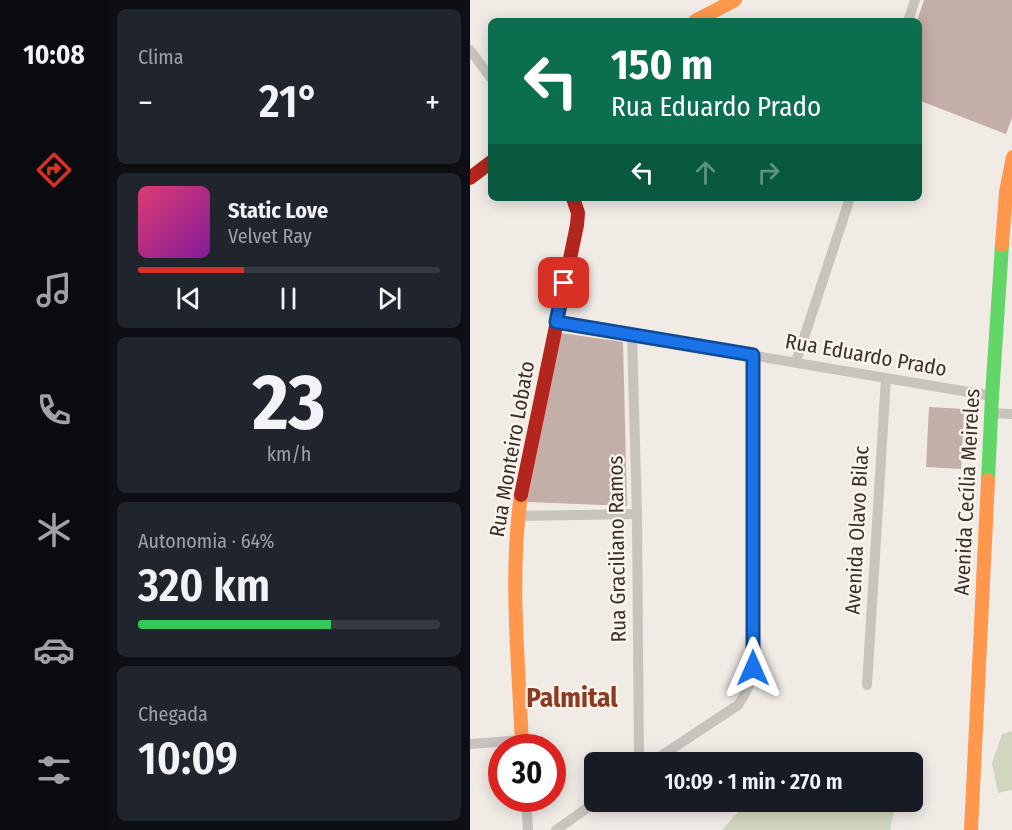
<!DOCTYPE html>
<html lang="pt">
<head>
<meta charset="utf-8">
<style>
	body { margin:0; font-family:"Fira Sans Condensed",sans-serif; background:#20242c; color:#f1f3f6; height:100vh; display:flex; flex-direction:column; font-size:22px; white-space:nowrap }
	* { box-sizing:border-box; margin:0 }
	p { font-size:20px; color:#9ea1a6 }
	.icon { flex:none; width:33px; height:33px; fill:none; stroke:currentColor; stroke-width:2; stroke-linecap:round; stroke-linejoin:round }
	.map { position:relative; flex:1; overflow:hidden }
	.details { display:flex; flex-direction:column; gap:9px; padding:9px; background:#0d0f14; width:362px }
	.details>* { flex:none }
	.banner { position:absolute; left:18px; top:18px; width:434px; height:183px; border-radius:9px; box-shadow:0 3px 15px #0003; background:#0b6e4f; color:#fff; overflow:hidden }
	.speed { position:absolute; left:18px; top:734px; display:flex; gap:12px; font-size:30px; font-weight:700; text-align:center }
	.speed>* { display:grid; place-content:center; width:78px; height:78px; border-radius:50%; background:#171b24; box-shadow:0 3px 15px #0003; line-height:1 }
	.speed .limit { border:9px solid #d22; background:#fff; color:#111 }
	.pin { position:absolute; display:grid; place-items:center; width:51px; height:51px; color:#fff; margin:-26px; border-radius:12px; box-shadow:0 3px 9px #0006 }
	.me { position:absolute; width:66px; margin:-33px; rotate:0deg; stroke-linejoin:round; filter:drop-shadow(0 0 4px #0008) }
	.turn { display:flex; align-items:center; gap:21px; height:126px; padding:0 24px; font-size:27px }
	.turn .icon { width:78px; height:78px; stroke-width:2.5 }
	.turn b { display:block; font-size:42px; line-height:51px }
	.lanes { display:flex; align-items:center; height:57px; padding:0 24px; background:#0003; justify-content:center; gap:30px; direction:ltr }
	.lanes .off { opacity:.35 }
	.big { font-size:45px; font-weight:600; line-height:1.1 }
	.details .widget { flex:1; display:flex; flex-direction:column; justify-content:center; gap:9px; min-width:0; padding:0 21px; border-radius:9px; background:#20242c }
	.details .dial { align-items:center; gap:0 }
	.dial b { font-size:78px; line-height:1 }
	.song { display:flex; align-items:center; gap:18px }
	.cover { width:72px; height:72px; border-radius:9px; background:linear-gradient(135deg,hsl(340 70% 55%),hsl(290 70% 35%)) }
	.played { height:6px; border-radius:3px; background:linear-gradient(90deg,#d93025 35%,#363941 35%) }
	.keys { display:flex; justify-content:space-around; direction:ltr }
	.heat { display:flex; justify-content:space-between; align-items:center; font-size:33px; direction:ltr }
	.charge { height:9px; border-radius:4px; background:linear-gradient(90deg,#34c759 64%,#363941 0) }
	.trip { position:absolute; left:114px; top:752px; width:339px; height:60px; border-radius:9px; background:#171b24; box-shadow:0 3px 15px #0003; font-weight:600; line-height:60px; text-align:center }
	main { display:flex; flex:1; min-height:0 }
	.menu { display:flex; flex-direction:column; width:108px; justify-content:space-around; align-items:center; background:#090b0e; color:#9ea1a6 }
	.menu .icon { width:42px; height:42px }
	.menu .on { color:#d93025 }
	.menu b { font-size:27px; color:#f1f3f6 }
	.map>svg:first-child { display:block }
	.green { fill:#d1d6bf }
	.building { fill:#c3afa7 }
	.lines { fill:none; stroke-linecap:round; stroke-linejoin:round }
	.street { stroke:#c9c3be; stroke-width:10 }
	.fast { stroke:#63d668; stroke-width:14 }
	.slow { stroke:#ff974d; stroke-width:14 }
	.jam { stroke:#b3261e; stroke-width:14 }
	.route-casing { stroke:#114b97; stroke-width:15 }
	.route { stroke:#1a73e8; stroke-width:10 }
	.labels { text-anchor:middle; stroke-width:4.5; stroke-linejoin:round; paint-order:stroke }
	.street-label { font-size:21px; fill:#3b302b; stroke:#fbf5ee }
	.district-label { font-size:27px; font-weight:bold; fill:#8c3b22; stroke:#fbf5ee }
</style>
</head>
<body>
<main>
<nav class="menu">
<b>10:08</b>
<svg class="icon on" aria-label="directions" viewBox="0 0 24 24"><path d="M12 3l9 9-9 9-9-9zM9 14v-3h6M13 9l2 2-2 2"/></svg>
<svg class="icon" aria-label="music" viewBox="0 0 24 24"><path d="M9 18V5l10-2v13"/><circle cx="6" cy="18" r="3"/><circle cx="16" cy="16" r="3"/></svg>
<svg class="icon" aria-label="phone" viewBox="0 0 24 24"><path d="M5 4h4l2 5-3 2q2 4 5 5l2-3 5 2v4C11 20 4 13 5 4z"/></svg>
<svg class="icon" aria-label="climate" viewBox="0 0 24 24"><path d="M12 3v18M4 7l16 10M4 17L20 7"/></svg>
<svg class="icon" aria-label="car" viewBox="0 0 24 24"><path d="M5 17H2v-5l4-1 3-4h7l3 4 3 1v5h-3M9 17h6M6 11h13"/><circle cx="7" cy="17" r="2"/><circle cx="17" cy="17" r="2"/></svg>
<svg class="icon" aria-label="filters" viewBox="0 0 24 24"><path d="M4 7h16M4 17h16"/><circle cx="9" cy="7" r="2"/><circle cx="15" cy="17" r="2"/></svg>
</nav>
<section class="details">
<div class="widget"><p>Clima</p>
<div class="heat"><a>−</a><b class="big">21°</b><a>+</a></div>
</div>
<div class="widget">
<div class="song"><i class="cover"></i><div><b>Static Love</b><p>Velvet Ray</p></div></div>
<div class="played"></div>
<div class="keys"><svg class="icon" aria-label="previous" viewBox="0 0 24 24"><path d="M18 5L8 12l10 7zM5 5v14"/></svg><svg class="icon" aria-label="pause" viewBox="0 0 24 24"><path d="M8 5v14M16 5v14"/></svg><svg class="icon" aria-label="next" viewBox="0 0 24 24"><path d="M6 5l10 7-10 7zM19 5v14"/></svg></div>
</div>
<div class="widget dial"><b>23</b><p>km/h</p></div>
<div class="widget"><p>Autonomia · 64%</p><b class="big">320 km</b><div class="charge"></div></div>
<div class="widget"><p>Chegada</p><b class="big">10:09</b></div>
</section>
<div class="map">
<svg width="543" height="830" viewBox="0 0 543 830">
	<rect width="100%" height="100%" fill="#f0ebe5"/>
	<path class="green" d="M 542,731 L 542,790 L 528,793 L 522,763 L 532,734 Z
		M 395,752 L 403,762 L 320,762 C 331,752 378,753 395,752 Z
		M 278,801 L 426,801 L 426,803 L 420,830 L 252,830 Z"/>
	<path class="building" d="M 454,0 L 543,0 L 543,115 L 536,134 L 448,100 L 448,21 L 447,21 Z
		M 91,333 L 153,342 L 157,506 L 57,502 Z
		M 459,407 L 494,409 L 491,469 L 456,467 Z"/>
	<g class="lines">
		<path class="street" d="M 438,21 L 445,0
			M 0,50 L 21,78
			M 86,322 L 522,396
			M 162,335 L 167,514 L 169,762
			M 326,362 L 380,198
			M 521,413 L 543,414
			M 48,516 L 167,514
			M 397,685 L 416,378
			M 0,744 L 52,740
			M 182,762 L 268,705 C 277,693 280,683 283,668 L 283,355
			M 56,798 L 58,830
			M 86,830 L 127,801"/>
		<path class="fast" d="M 518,480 L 522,396 L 532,245"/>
		<path class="slow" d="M 225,21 L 265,0
			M 532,245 L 536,192 L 543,157
			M 51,495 C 39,578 49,664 52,747
			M 501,830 L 518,480"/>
		<path class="jam" d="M 0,178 L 21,162
			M 51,495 L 107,225 L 108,213 L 103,198"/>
	</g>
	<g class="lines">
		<defs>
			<path id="route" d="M 94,283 L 86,322 L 283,355 L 283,668"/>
		</defs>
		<use href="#route" class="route-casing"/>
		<use href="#route" class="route"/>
	</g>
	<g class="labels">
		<g class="street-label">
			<text transform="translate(396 355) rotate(10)" y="7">Rua Eduardo Prado</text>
			<text transform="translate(42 449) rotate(-80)" y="7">Rua Monteiro Lobato</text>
			<text transform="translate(497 492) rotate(-87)" y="7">Avenida Cecília Meireles</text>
			<text transform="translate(387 530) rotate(-87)" y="7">Avenida Olavo Bilac</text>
			<text transform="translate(147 549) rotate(-91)" y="7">Rua Graciliano Ramos</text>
		</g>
		<g class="district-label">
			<text x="102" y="707">Palmital</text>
		</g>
	</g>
</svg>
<div class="speed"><div class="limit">30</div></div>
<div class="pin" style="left:94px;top:283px;background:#d93025"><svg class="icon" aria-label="arrive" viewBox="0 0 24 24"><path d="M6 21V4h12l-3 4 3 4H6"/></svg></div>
<svg class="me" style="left:283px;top:668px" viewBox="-20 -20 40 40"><path d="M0-17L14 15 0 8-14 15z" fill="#1a73e8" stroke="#fff" stroke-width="4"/></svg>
<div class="trip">10:09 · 1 min · 270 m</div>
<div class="banner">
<div class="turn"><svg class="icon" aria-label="left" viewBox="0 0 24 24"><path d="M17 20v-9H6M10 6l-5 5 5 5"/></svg><div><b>150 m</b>Rua Eduardo Prado</div></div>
<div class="lanes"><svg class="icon" aria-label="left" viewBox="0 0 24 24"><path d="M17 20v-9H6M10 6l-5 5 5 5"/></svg><svg class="icon off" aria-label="ahead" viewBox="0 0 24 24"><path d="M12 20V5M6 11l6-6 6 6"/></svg><svg class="icon off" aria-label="right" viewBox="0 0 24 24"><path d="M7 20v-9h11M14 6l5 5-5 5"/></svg></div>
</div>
</div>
</main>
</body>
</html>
